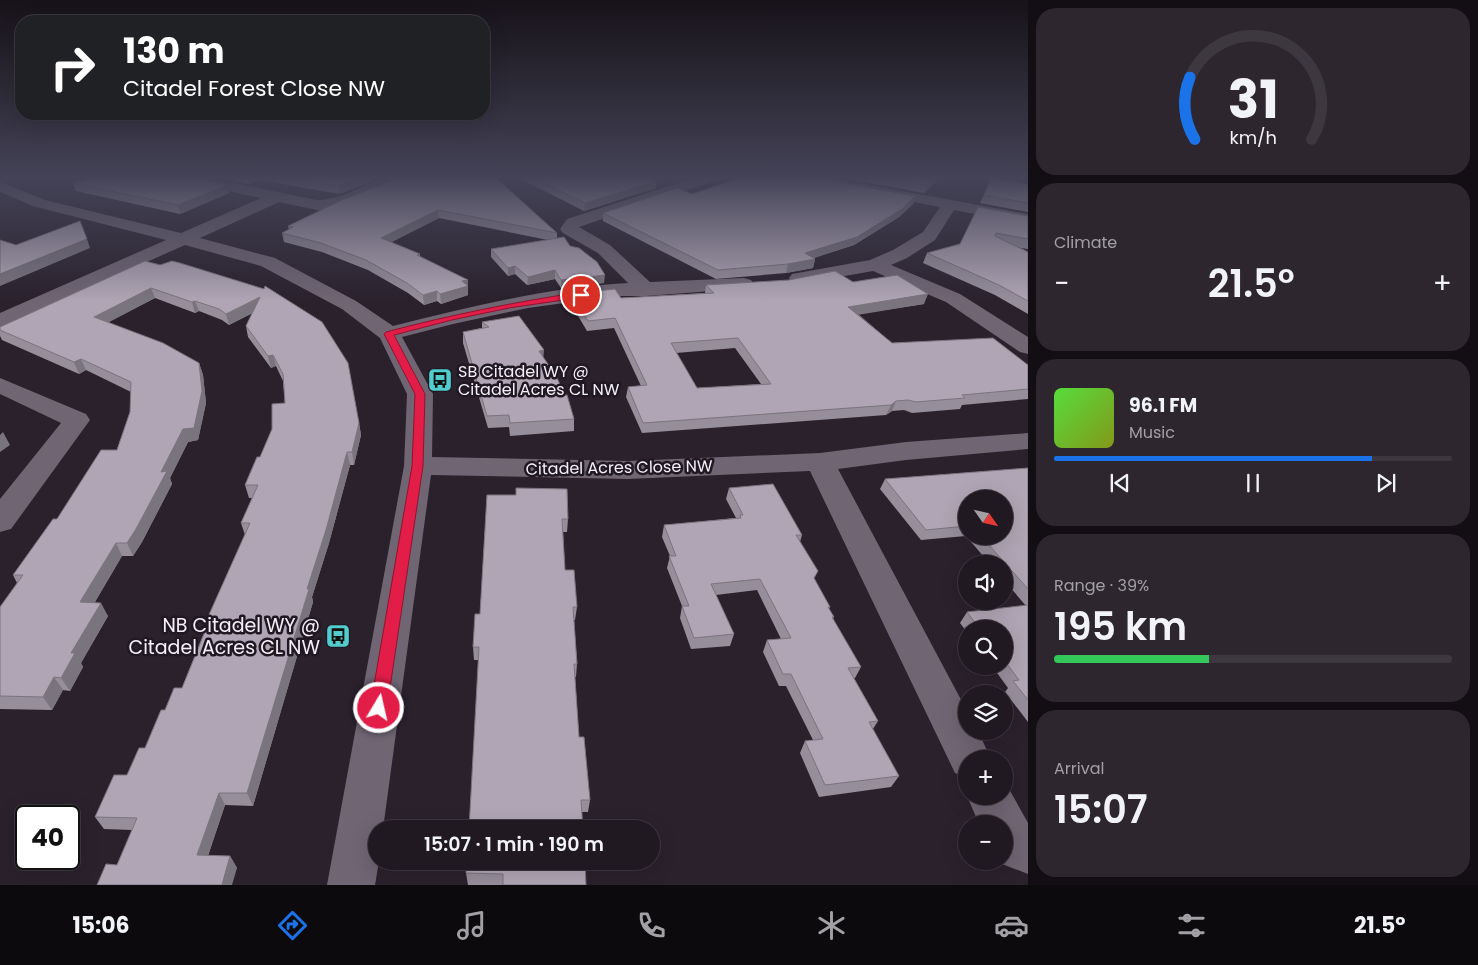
<!DOCTYPE html>
<html lang="en">
<head>
<meta charset="utf-8">
<style>
	body { margin:0; font-family:Poppins,sans-serif; background:#2d262f; color:#f1f3f6; height:100vh; display:flex; flex-direction:column; font-size:19px; white-space:nowrap }
	* { box-sizing:border-box; margin:0 }
	p { font-size:16px; color:#a2a0a5 }
	.icon { flex:none; width:28px; height:28px; fill:none; stroke:currentColor; stroke-width:2; stroke-linecap:round; stroke-linejoin:round }
	.map { position:relative; flex:1; overflow:hidden }
	.details { display:flex; flex-direction:column; gap:8px; padding:8px; background:#120e13; width:450px }
	.details>* { flex:none }
	.hud { position:absolute; left:15px; top:15px; width:475px; height:105px; border-radius:20px; box-shadow:0 5px 20px #0002,0 0 0 1px #3d3840; background:#202124; color:#fff; overflow:hidden }
	.needle { width:32px; rotate:124deg }
	.buttons { position:absolute; left:958px; top:490px; display:grid; gap:10px }
	.buttons a { display:grid; place-items:center; width:55px; height:55px; border-radius:50%; background:#201922; box-shadow:0 5px 20px #0002,0 0 0 1px #3d3840; font-size:25px }
	.speed { position:absolute; left:15px; top:805px; display:flex; gap:10px; font-size:25px; font-weight:700; text-align:center }
	.speed>* { display:grid; place-content:center; width:65px; height:65px; border-radius:50%; background:#201922; box-shadow:0 5px 20px #0002,0 0 0 1px #3d3840; line-height:1 }
	.speed .limit { border:2px solid #111; border-radius:8px; background:#fff; color:#111 }
	.pin { position:absolute; display:grid; place-items:center; width:42px; height:42px; color:#fff; margin:-21px; border:2px solid #fff; border-radius:50%; box-shadow:0 1px 5px #0007 }
	.me { position:absolute; width:55px; margin:-28px; rotate:9deg; stroke-linejoin:round; filter:drop-shadow(0 0 4px #0008) }
	.turn { display:flex; align-items:center; gap:18px; height:105px; padding:0 25px; font-size:22px }
	.turn .icon { width:65px; height:65px; stroke-width:2.5 }
	.turn b { display:block; font-size:35px; line-height:42px }
	.big { font-size:38px; font-weight:600; line-height:1.1 }
	.details .card { flex:1; display:flex; flex-direction:column; justify-content:center; gap:8px; min-width:0; padding:0 18px; border-radius:20px; background:#2d262f }
	.details .dial { align-items:center; gap:0 }
	.dial svg { height:130px; overflow:visible; fill:none; stroke:#3d3840; stroke-width:7; stroke-linecap:round; text-anchor:middle }
	.dial text { fill:#f1f3f6; stroke:none }
	.song { display:flex; align-items:center; gap:15px }
	.cover { width:60px; height:60px; border-radius:8px; background:linear-gradient(135deg,hsl(110 70% 55%),hsl(70 70% 35%)) }
	.played { height:5px; border-radius:2px; background:linear-gradient(90deg,#1a73e8 80%,#3d3840 80%) }
	.keys { display:flex; justify-content:space-around; direction:ltr }
	.heat { display:flex; justify-content:space-between; align-items:center; font-size:28px; direction:ltr }
	.charge { height:8px; border-radius:4px; background:linear-gradient(90deg,#34c759 39%,#3d3840 0) }
	.trip { position:absolute; left:368px; top:820px; width:292px; height:50px; border-radius:25px; background:#201922; box-shadow:0 5px 20px #0002,0 0 0 1px #3d3840; font-weight:600; line-height:50px; text-align:center }
	.dock { display:flex; height:80px; justify-content:space-around; align-items:center; background:#0d0a0e; color:#a2a0a5 }
	.dock .icon { width:35px; height:35px }
	.dock .current { color:#1a73e8 }
	.dock b { font-size:22px; color:#f1f3f6 }
	main { display:flex; flex:1; min-height:0 }
	.map>svg:first-child { display:block }
	.lines { fill:none; stroke-linecap:round; stroke-linejoin:round }
	.minor { fill:#6f6573; fill-rule:evenodd }
	.wall { fill:#968e9b; fill-rule:evenodd }
	.shaded-wall { fill:#7a747e }
	.building { fill:#afa5b4; stroke:#7a747e; fill-rule:evenodd }
	.route { fill:#e11d48; stroke:#92132f }
	.labels { text-anchor:middle; stroke-width:5; stroke-linejoin:round; paint-order:stroke }
	.poi-label { font-size:16px; fill:#f5f0f8; stroke:#201823; text-anchor:start }
	.street-label { font-size:16px; fill:#f5f0f8; stroke:#201823 }
	.near-poi-label { font-size:19px; fill:#f5f0f8; stroke:#201823; text-anchor:end }
</style>
</head>
<body>
<main>
<div class="map">
<svg width="1028" height="885" viewBox="0 0 1028 885">
	<rect width="100%" height="100%" fill="#2a212d"/>
	<g class="lines">
		<path class="minor" d="M 176,177 L 204,177 L 317,200 C 346,199 362,184 388,177 C 396,176 405,177 412,177 L 410,180 L 357,202 L 329,210 L 317,210 L 279,202 L 200,238 L 275,258 L 356,301 L 393,326 C 469,307 549,287 628,283 L 598,253 L 563,233 L 560,229 L 567,219 L 697,177 L 719,177 L 717,180 L 579,227 L 610,245 L 650,282 L 744,278 L 751,280 L 754,284 L 751,288 L 646,296 L 615,296 L 528,308 L 453,324 L 402,337 L 433,394 L 432,457 L 628,461 L 820,453 L 906,442 L 1028,433 L 1028,449 L 906,460 L 838,469 L 966,709 L 966,731 L 978,731 L 991,759 L 966,759 L 966,778 L 955,773 L 810,471 L 628,479 L 431,475 L 383,829 L 376,829 L 376,861 L 379,861 L 375,885 L 327,885 L 404,466 L 407,394 L 380,338 L 342,309 L 261,266 L 185,245 L 0,327 L 0,313 L 166,240 L 33,206 L 0,192 L 0,182 L 45,200 L 181,233 L 261,198 L 183,181 L 178,180 Z
			M 795,177 L 826,177 L 1028,214 L 1028,224 L 954,210 L 935,240 L 907,258 L 891,265 L 960,294 L 1028,337 L 1028,354 L 1020,352 L 946,302 L 873,271 L 799,284 L 792,282 L 789,278 L 792,274 L 870,260 L 893,250 L 923,232 L 940,207 L 802,181 L 797,180 Z
			M 0,378 L 86,414 L 90,420 L 11,529 L 0,532 L 0,499 L 61,423 L 0,394 Z
			M 1004,780 L 1028,823 L 1028,874 L 997,862 L 1004,861 L 1004,824 L 979,824 L 967,796 L 1004,796 Z"/>
	</g>
	<path class="wall" d="M 213,177 L 383,177 L 339,194 L 260,180 L 249,184 Z
		M 402,177 L 557,233 L 557,238 L 570,246 L 604,283 L 561,288 L 555,279 L 527,285 L 515,274 L 508,276 L 491,257 L 491,249 L 548,240 L 439,218 L 391,242 L 420,254 L 420,257 L 468,280 L 468,295 L 441,304 L 437,301 L 424,305 L 408,293 L 368,270 L 322,252 L 284,242 L 282,233 L 289,230 L 288,226 Z
		M 517,177 L 647,177 L 657,181 L 656,188 L 584,211 Z
		M 836,177 L 941,177 L 924,193 Z
		M 73,183 L 229,193 L 180,214 L 76,191 Z
		M 1028,184 L 1028,212 L 980,203 L 984,195 Z
		M 692,194 L 915,196 L 913,204 L 899,217 L 854,245 L 813,258 L 815,259 L 813,268 L 786,273 L 716,279 L 603,221 L 603,213 Z
		M 1028,216 L 1028,249 L 1021,248 L 1028,252 L 1028,314 L 995,295 L 923,263 L 927,253 L 960,244 Z
		M 160,265 L 264,289 L 359,423 L 361,435 L 354,465 L 350,465 L 329,543 L 312,597 L 313,602 L 253,806 L 225,805 L 208,856 L 230,856 L 237,868 L 117,865 L 132,830 L 104,829 L 95,817 L 127,775 L 145,748 L 165,710 L 182,688 L 209,620 L 208,617 L 245,535 L 241,523 L 252,498 L 249,498 L 245,485 L 260,457 L 285,403 L 283,381 L 276,366 L 271,368 L 248,337 L 246,326 L 252,313 L 229,325 L 222,320 L 199,311 L 195,313 L 155,298 L 108,322 L 199,363 L 203,375 L 206,403 L 198,440 L 188,442 L 170,478 L 172,484 L 142,542 L 133,556 L 122,556 L 95,602 L 108,616 L 81,663 L 83,667 L 70,691 L 63,690 L 52,710 L 0,709 L 0,607 L 17,583 L 13,575 L 57,519 L 117,450 L 130,412 L 131,392 L 86,370 L 79,374 L 2,340 L 0,336 L 0,327 Z
		M 853,282 L 924,304 L 858,314 L 892,343 L 1028,365 L 1028,399 L 962,405 L 960,409 L 912,413 L 904,410 L 892,411 L 886,415 L 642,433 L 626,397 L 628,387 L 641,386 L 614,328 L 587,331 L 571,304 L 571,294 L 621,298 L 705,293 L 706,285 ZM 735,348 L 761,384 L 697,388 L 676,353 Z
		M 482,322 L 543,357 L 574,419 L 574,431 L 510,436 L 509,427 L 488,428 L 463,343 L 463,332 L 482,328 Z
		M 1028,468 L 1028,722 L 1005,692 L 1008,688 L 992,666 L 1004,666 L 1004,629 L 966,629 L 966,631 L 960,623 L 967,612 L 1026,606 L 1004,580 L 1004,564 L 990,564 L 966,536 L 921,540 L 880,489 L 885,479 ZM 966,499 L 1004,536 L 966,536 Z
		M 729,488 L 802,535 L 800,542 L 814,580 L 830,607 L 829,609 L 834,617 L 833,619 L 861,667 L 855,678 L 854,678 L 878,721 L 873,729 L 899,776 L 891,787 L 819,797 L 800,753 L 805,741 L 813,740 L 786,686 L 779,686 L 763,652 L 767,640 L 781,639 L 757,590 L 716,595 L 734,634 L 730,646 L 691,649 L 680,618 L 682,606 L 667,568 L 670,556 L 662,537 L 664,525 L 736,518 L 726,499 Z
		M 487,495 L 568,519 L 567,532 L 563,532 L 565,570 L 577,607 L 575,620 L 574,620 L 577,664 L 576,677 L 575,677 L 579,737 L 590,800 L 588,812 L 581,812 L 478,660 L 474,660 L 473,647 L 480,614 Z
		M 467,861 L 586,885 L 468,885 L 466,873 Z"/>
	<path class="shaded-wall" d="M 247,177 L 259,177 L 260,180 L 249,184 Z
		M 362,177 L 383,177 L 339,194 L 338,186 Z
		M 936,177 L 941,177 L 924,193 L 927,185 Z
		M 657,181 L 656,188 L 584,211 L 585,203 Z
		M 227,185 L 229,193 L 180,214 L 178,205 Z
		M 915,196 L 913,204 L 899,217 L 854,245 L 802,262 L 805,253 Z
		M 438,210 L 439,218 L 382,247 L 381,238 Z
		M 87,239 L 90,248 L 0,286 L 0,274 Z
		M 815,259 L 813,268 L 786,273 L 788,264 Z
		M 515,266 L 515,274 L 508,276 L 508,268 Z
		M 555,270 L 555,279 L 527,285 L 528,277 Z
		M 605,275 L 604,283 L 561,288 L 561,280 Z
		M 468,280 L 468,295 L 441,304 L 440,294 L 462,281 Z
		M 151,288 L 155,298 L 98,328 L 94,317 Z
		M 437,291 L 437,301 L 424,305 L 423,295 Z
		M 928,294 L 924,304 L 845,317 L 848,307 Z
		M 260,297 L 263,308 L 229,325 L 226,314 Z
		M 195,301 L 199,311 L 195,313 L 192,302 Z
		M 544,350 L 543,362 L 539,351 Z
		M 273,355 L 276,366 L 271,368 L 268,356 Z
		M 81,359 L 86,370 L 79,374 L 74,362 Z
		M 199,363 L 203,375 L 206,403 L 198,440 L 188,442 L 170,478 L 172,484 L 142,542 L 133,556 L 127,543 L 161,472 Z
		M 896,401 L 892,411 L 886,415 L 891,405 Z
		M 359,423 L 361,435 L 354,465 L 352,452 Z
		M 3,432 L 10,445 L 0,452 L 0,435 Z
		M 347,452 L 350,465 L 329,543 L 312,597 L 313,602 L 253,806 L 247,793 Z
		M 116,543 L 122,556 L 87,615 L 80,602 Z
		M 101,603 L 108,616 L 81,663 L 83,667 L 70,691 L 61,678 L 71,653 Z
		M 54,677 L 63,690 L 52,710 L 43,697 Z
		M 219,793 L 225,805 L 204,867 L 197,855 Z
		M 230,856 L 237,868 L 232,885 L 222,885 Z"/>
	<path class="building" d="M 100,177 L 189,177 L 227,185 L 178,205 L 73,183 Z
		M 286,177 L 362,177 L 338,186 Z
		M 402,177 L 495,177 L 557,233 L 438,210 L 381,238 L 420,254 L 417,255 L 468,280 L 462,281 L 468,286 L 440,294 L 437,291 L 423,295 L 407,283 L 366,260 L 321,243 L 282,233 L 293,227 L 288,226 L 344,199 Z
		M 532,177 L 647,177 L 657,181 L 585,203 Z
		M 743,177 L 812,177 L 915,196 L 902,209 L 857,237 L 805,253 L 815,259 L 788,264 L 718,270 L 603,213 L 677,188 L 692,194 Z
		M 879,177 L 936,177 L 927,185 Z
		M 991,178 L 1028,184 L 1028,203 L 984,195 Z
		M 978,207 L 1028,216 L 1028,239 L 996,233 L 995,236 L 1028,252 L 1028,301 L 999,285 L 927,253 L 960,244 Z
		M 80,221 L 87,239 L 0,274 L 0,240 L 16,245 Z
		M 564,237 L 570,246 L 579,248 L 597,262 L 605,275 L 561,280 L 555,270 L 528,277 L 515,266 L 508,268 L 491,249 Z
		M 145,261 L 160,265 L 172,261 L 180,263 L 264,289 L 265,286 L 322,322 L 348,363 L 359,423 L 352,452 L 347,452 L 326,530 L 307,589 L 309,589 L 247,793 L 219,793 L 197,855 L 230,856 L 222,885 L 97,885 L 106,864 L 117,865 L 137,818 L 95,817 L 114,775 L 127,775 L 139,748 L 145,748 L 161,710 L 165,710 L 174,688 L 182,688 L 211,617 L 208,617 L 250,523 L 241,523 L 258,485 L 245,485 L 257,457 L 260,457 L 272,429 L 272,404 L 285,403 L 283,374 L 273,355 L 268,356 L 246,326 L 260,297 L 226,314 L 219,309 L 195,301 L 192,302 L 151,288 L 94,317 L 163,343 L 199,363 L 202,391 L 194,428 L 183,429 L 161,472 L 167,471 L 136,529 L 127,543 L 116,543 L 80,602 L 101,603 L 71,653 L 75,653 L 61,678 L 54,677 L 43,697 L 0,696 L 0,607 L 23,575 L 13,575 L 53,519 L 57,519 L 101,450 L 117,450 L 130,412 L 131,382 L 81,359 L 74,362 L 0,330 L 0,327 Z
		M 835,271 L 853,282 L 897,275 L 928,294 L 848,307 L 892,343 L 993,338 L 1028,365 L 1028,389 L 962,395 L 965,398 L 916,402 L 908,400 L 896,401 L 891,405 L 643,423 L 628,387 L 647,385 L 615,318 L 588,321 L 571,294 L 615,289 L 621,298 L 714,293 L 706,285 L 789,280 ZM 738,338 L 771,384 L 697,388 L 671,343 Z
		M 519,316 L 544,350 L 539,351 L 556,376 L 565,395 L 567,395 L 574,419 L 510,423 L 509,415 L 487,416 L 463,332 L 489,327 L 482,322 Z
		M 1028,468 L 1028,589 L 981,536 L 1004,536 L 1004,499 L 966,499 L 966,526 L 926,530 L 885,479 Z
		M 773,484 L 802,535 L 796,535 L 818,571 L 814,578 L 830,607 L 828,607 L 834,617 L 832,617 L 861,667 L 848,668 L 878,721 L 869,722 L 899,776 L 825,785 L 805,741 L 823,739 L 791,674 L 783,674 L 767,640 L 791,638 L 760,579 L 711,584 L 734,634 L 694,638 L 682,606 L 689,606 L 669,556 L 676,556 L 664,525 L 741,518 L 740,515 L 743,515 L 729,488 Z
		M 516,488 L 567,489 L 568,519 L 562,519 L 565,570 L 574,570 L 577,607 L 573,607 L 577,664 L 574,664 L 579,737 L 584,737 L 590,800 L 581,800 L 583,829 L 469,829 L 479,647 L 473,647 L 475,614 L 480,614 L 487,495 L 516,495 Z
		M 1028,605 L 1028,700 L 1013,681 L 1019,680 L 1004,660 L 1004,629 L 980,629 L 967,612 Z
		M 467,861 L 585,861 L 586,885 L 503,885 L 503,874 L 466,873 Z"/>
	<linearGradient id="sky" x2="0" y2="1"><stop stop-color="#171219"/><stop offset="0.59" stop-color="#444357"/><stop offset="1" stop-color="#444357" stop-opacity="0"/></linearGradient>
	<rect width="1028" height="301" fill="url(#sky)"/>
	<path class="route" d="M 581,292 L 585,295 L 584,297 L 509,308 L 452,320 L 394,335 L 425,394 L 423,466 L 387,708 L 385,713 L 379,716 L 373,713 L 370,708 L 412,466 L 415,394 L 384,334 L 386,332 C 450,315 515,302 581,292 Z"/>
	<defs>
		<symbol id="bus-square" viewBox="-11 -11 22 22"><rect x="-9" y="-9" width="18" height="18" rx="4" fill="#52cdcd" stroke="#201823"/><path d="M-5-6H5V4H4V6H2V4H-2V6H-4V4H-5ZM-3.5-4V0h7V-4ZM-3.5 1.2v1.5H-2V1.2ZM2 1.2v1.5H3.5V1.2Z" fill="#111"/></symbol>
	</defs>
	<g fill-rule="evenodd">
		<use href="#bus-square" x="426" y="366" width="28" height="28"/>
		<use href="#bus-square" x="324" y="622" width="28" height="28"/>
	</g>
	<g class="labels">
		<g class="poi-label">
			<text x="458" y="377">SB Citadel WY @<tspan x="458" dy="18">Citadel Acres CL NW</tspan></text>
		</g>
		<g class="street-label">
			<text transform="translate(619 467) rotate(-1)" y="6">Citadel Acres Close NW</text>
		</g>
		<g class="near-poi-label">
			<text x="320" y="632">NB Citadel WY @<tspan x="320" dy="22">Citadel Acres CL NW</tspan></text>
		</g>
	</g>
</svg>
<div class="buttons">
<a><svg class="needle" viewBox="-14 -14 28 28"><path d="M0-13l5 13h-10z" fill="#e53935"/><path d="M0 13l5-13h-10z" fill="#a2a0a5"/></svg></a>
<a><svg class="icon" aria-label="sound" viewBox="0 0 24 24"><path d="M4 9h4l5-4v14l-5-4H4zM17 9q2 3 0 6"/></svg></a>
<a><svg class="icon" aria-label="search" viewBox="0 0 24 24"><circle cx="10" cy="10" r="6"/><path d="M15 15l6 6"/></svg></a>
<a><svg class="icon" aria-label="layers" viewBox="0 0 24 24"><path d="M12 4l9 5-9 5-9-5zM3 14l9 5 9-5"/></svg></a>
<a>+</a>
<a>−</a>
</div>
<div class="speed"><div class="limit">40</div></div>
<div class="pin" style="left:581px;top:295px;background:#d93025"><svg class="icon" aria-label="arrive" viewBox="0 0 24 24"><path d="M6 21V4h12l-3 4 3 4H6"/></svg></div>
<svg class="me" style="left:379px;top:708px" viewBox="-20 -20 40 40"><circle r="17" fill="#e11d48" stroke="#fff" stroke-width="3"/><path d="M0-11L8 9 0 5-8 9z" fill="#fff"/></svg>
<div class="trip">15:07 · 1 min · 190 m</div>
<div class="hud">
<div class="turn"><svg class="icon" aria-label="right" viewBox="0 0 24 24"><path d="M7 20v-9h11M14 6l5 5-5 5"/></svg><div><b>130 m</b>Citadel Forest Close NW</div></div>
</div>
</div>
<section class="details">
<div class="card dial"><svg viewBox="0 0 100 80">
<path d="M14 69A42 42 0 1 1 86 69"/>
<path d="M14 69A42 42 0 0 1 11 31" stroke="#1a73e8"/>
<text x="50" y="56" font-size="32" font-weight="700">31</text>
<text x="50" y="72" font-size="11">km/h</text>
</svg></div>
<div class="card"><p>Climate</p>
<div class="heat"><a>−</a><b class="big">21.5°</b><a>+</a></div>
</div>
<div class="card">
<div class="song"><i class="cover"></i><div><b>96.1 FM</b><p>Music</p></div></div>
<div class="played"></div>
<div class="keys"><svg class="icon" aria-label="previous" viewBox="0 0 24 24"><path d="M18 5L8 12l10 7zM5 5v14"/></svg><svg class="icon" aria-label="pause" viewBox="0 0 24 24"><path d="M8 5v14M16 5v14"/></svg><svg class="icon" aria-label="next" viewBox="0 0 24 24"><path d="M6 5l10 7-10 7zM19 5v14"/></svg></div>
</div>
<div class="card"><p>Range · 39%</p><b class="big">195 km</b><div class="charge"></div></div>
<div class="card"><p>Arrival</p><b class="big">15:07</b></div>
</section>
</main>
<nav class="dock">
<b>15:06</b>
<svg class="icon current" aria-label="directions" viewBox="0 0 24 24"><path d="M12 3l9 9-9 9-9-9zM9 14v-3h6M13 9l2 2-2 2"/></svg>
<svg class="icon" aria-label="music" viewBox="0 0 24 24"><path d="M9 18V5l10-2v13"/><circle cx="6" cy="18" r="3"/><circle cx="16" cy="16" r="3"/></svg>
<svg class="icon" aria-label="phone" viewBox="0 0 24 24"><path d="M5 4h4l2 5-3 2q2 4 5 5l2-3 5 2v4C11 20 4 13 5 4z"/></svg>
<svg class="icon" aria-label="climate" viewBox="0 0 24 24"><path d="M12 3v18M4 7l16 10M4 17L20 7"/></svg>
<svg class="icon" aria-label="car" viewBox="0 0 24 24"><path d="M5 17H2v-5l4-1 3-4h7l3 4 3 1v5h-3M9 17h6M6 11h13"/><circle cx="7" cy="17" r="2"/><circle cx="17" cy="17" r="2"/></svg>
<svg class="icon" aria-label="filters" viewBox="0 0 24 24"><path d="M4 7h16M4 17h16"/><circle cx="9" cy="7" r="2"/><circle cx="15" cy="17" r="2"/></svg>
<b>21.5°</b>
</nav>
</body>
</html>
